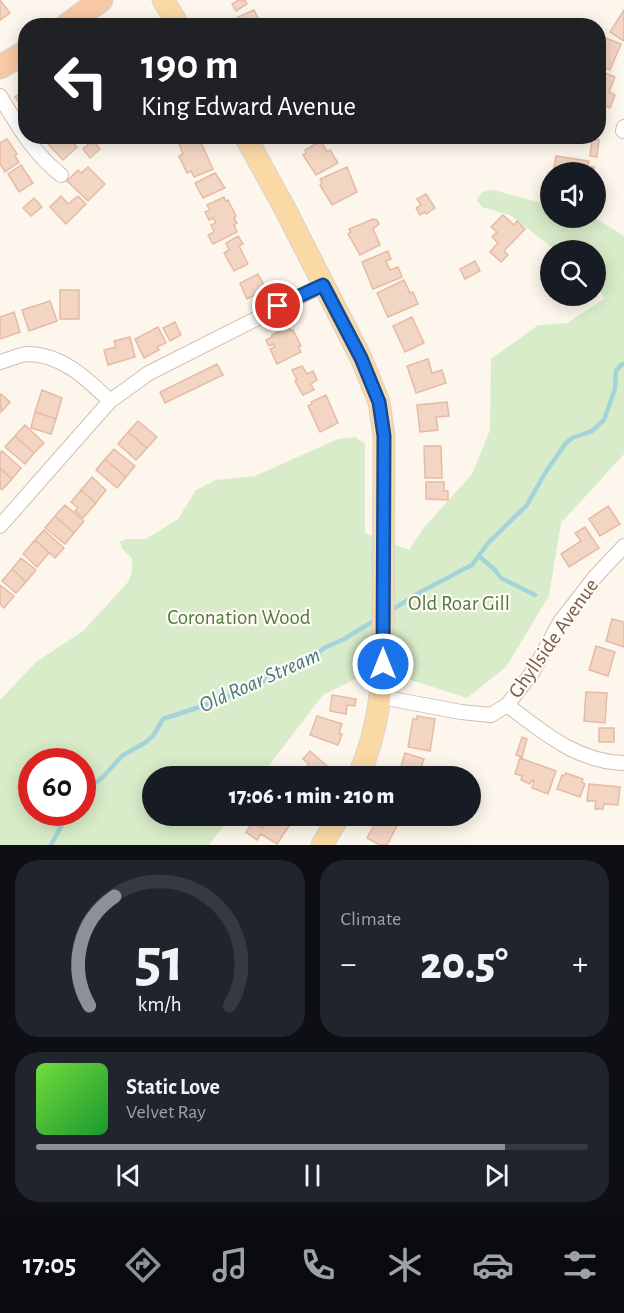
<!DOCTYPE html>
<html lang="en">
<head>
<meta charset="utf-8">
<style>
	body { margin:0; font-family:"Alegreya Sans",sans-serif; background:#20242c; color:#f1f3f6; height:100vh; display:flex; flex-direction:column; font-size:22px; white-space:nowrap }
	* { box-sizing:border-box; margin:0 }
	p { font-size:20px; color:#9ea1a6 }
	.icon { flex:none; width:33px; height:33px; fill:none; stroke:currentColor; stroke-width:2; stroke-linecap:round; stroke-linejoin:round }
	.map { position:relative; height:845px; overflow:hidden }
	.panel { display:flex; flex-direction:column; gap:15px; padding:15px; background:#0d0f14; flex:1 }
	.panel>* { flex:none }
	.guide { position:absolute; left:18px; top:18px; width:588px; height:126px; border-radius:24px; box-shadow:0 3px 15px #0003; background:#202124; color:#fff; overflow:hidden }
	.tools { position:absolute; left:540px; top:162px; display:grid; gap:12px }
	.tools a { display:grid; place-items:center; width:66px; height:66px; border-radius:50%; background:#171b24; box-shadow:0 3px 15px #0003; font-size:30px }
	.speed { position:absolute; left:18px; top:748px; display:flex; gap:12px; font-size:30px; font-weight:700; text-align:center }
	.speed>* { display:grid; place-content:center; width:78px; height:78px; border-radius:50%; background:#171b24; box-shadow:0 3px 15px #0003; line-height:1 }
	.speed .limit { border:9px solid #d22; background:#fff; color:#111 }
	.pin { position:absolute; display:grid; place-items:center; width:51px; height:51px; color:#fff; margin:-26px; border:3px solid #fff; border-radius:50%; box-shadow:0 2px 6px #0007 }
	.me { position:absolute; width:66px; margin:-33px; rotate:0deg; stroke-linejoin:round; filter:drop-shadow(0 0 4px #0008) }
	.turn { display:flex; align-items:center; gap:21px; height:126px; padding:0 24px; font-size:27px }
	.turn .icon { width:78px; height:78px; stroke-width:2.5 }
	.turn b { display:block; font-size:42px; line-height:51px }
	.big { font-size:45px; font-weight:800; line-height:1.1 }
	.panel .widget { flex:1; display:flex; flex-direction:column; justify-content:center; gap:9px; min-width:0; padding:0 21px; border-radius:24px; background:#20242c }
	.panel .dial { align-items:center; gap:0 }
	.dial svg { height:156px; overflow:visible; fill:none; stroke:#363941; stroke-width:7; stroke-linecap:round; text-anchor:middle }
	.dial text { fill:#f1f3f6; stroke:none }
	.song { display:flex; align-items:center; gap:18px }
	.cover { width:72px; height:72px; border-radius:9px; background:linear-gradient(135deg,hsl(100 70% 55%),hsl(130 70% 35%)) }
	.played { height:6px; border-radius:3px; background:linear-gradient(90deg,#8c9099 85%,#363941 85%) }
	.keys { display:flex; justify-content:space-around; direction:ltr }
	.heat { display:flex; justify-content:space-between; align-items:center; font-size:33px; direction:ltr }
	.panel .tiles { flex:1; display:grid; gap:15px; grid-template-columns:1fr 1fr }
	.widget:last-child { grid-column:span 2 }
	.trip { position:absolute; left:142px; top:766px; width:339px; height:60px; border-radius:30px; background:#171b24; box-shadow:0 3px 15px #0003; font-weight:800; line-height:60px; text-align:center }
	.tab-bar { display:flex; height:96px; justify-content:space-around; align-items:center; background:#090b0e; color:#9ea1a6 }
	.tab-bar .icon { width:42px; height:42px }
	.tab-bar .active { color:#8c9099 }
	.tab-bar b { font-size:27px; color:#f1f3f6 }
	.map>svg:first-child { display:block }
	.green { fill:#d8ecc9; fill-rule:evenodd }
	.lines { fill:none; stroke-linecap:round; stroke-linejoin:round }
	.stream { stroke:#a5d3da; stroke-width:4.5 }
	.building { fill:#f3d5c3; stroke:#e6bba3; stroke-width:1.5 }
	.minor-casing { stroke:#d1beb0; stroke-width:16 }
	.primary-casing { stroke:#dad1cd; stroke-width:23 }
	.trunk-casing { stroke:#dad1cd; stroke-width:25 }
	.minor { stroke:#fff; stroke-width:14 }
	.primary { stroke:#fbd9a5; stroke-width:21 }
	.trunk { stroke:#f9c8a4; stroke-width:22 }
	.route-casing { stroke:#114b97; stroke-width:15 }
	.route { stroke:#1a73e8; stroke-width:10 }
	.labels { text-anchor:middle; stroke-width:4.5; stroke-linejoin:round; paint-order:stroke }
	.park-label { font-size:21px; fill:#537a41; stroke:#fffaf3 }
	.street-label { font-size:21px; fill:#7a5c4d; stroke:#fffaf3 }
	.water-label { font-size:22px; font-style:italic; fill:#437c86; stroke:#fffaf3 }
</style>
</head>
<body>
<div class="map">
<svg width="624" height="845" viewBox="0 0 624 845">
	<rect width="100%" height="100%" fill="#fdf6ec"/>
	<path class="green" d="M 493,190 L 550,205 L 550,218 L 595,218 L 624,236 L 624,454 L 561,523 L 549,596 L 506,667 L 467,698 L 402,677 L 403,654 L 371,667 L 363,675 L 323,695 L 260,777 L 153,777 L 153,816 L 231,816 L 209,845 L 0,845 L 0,700 L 36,662 L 83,631 L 128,582 L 132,573 L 132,558 L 122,549 L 120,542 L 126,539 L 146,539 L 178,519 L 196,490 L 216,480 L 255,476 L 338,439 L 355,437 L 365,444 L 365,533 L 409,550 L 422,530 L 472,474 L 490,430 L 491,359 L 538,325 L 567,323 L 604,299 L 598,283 L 601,263 L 596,261 L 596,250 L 554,249 L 510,215 L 482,207 L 477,200 L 482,192 ZM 32,762 L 82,762 L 82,813 L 32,813 Z"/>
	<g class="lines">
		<path class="stream" d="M 479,556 L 495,570 L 501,578 L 535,595
			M 390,611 L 424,590 L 472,565 L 488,543 L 527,505 L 545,473 L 566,443 L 572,438 L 592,431 L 604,420 L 615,389 L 616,371 L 621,365 L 624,364
			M 82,793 L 102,778 L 122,756 L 146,742 L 153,736 L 163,719 L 218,701 L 311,659 L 324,648 L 344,639 L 377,619
			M 51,845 L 68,813"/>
	</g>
	<path class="building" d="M 0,0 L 10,13 L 0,20 Z
		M 239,0 L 245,0 L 247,4 L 236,11 L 232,4 Z
		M 254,10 L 262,26 L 239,26 L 241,23 L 238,17 Z
		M 624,10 L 624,41 L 610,32 Z
		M 603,37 L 621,44 L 610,70 L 598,65 L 598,49 Z
		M 598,70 L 615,77 L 609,92 L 615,95 L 610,108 L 598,103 Z
		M 26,82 L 26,105 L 22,107 L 15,97 L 23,92 L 19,86 Z
		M 58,136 L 75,136 L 77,139 L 73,143 L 77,147 L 63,160 L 49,145 Z
		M 188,136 L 198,136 L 213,169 L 194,177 L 191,171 L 187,173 L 179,156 L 183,154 L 178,141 Z
		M 7,139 L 17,154 L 15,156 L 19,162 L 5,172 L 0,164 L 0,143 Z
		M 592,139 L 599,140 L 597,157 L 590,156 Z
		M 93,140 L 100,149 L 90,158 L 83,149 Z
		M 321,141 L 327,152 L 330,150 L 338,163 L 316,175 L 303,155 L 306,153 L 305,150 Z
		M 556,156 L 589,161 L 588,166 L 594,167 L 594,172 L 564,172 L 564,170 L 554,168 Z
		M 21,165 L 33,183 L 19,192 L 8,174 Z
		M 88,167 L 105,184 L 88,201 L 67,181 L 78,170 L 81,173 Z
		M 347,167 L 357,192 L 332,205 L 320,185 L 322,183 L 320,179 Z
		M 215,173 L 225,188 L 203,198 L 195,183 Z
		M 426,194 L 435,208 L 426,214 L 425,212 L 420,215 L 416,208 L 421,205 L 417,199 Z
		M 61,196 L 68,204 L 78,196 L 86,204 L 66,224 L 50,207 Z
		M 224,197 L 226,201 L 228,200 L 236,216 L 234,218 L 237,223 L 234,225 L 237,232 L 213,244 L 208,235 L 214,232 L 211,225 L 216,223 L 213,218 L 209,220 L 205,212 L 210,210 L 207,205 Z
		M 34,198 L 42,207 L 31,216 L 23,208 Z
		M 503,215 L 514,225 L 517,221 L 525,229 L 504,251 L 508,255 L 501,262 L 490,252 L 498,243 L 492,237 L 497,232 L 491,227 Z
		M 373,219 L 377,220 L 379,224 L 373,229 L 380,245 L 360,255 L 348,234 L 351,232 L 349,229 Z
		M 238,236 L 243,244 L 239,246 L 248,264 L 234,271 L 224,253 L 229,250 L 226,243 Z
		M 388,251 L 391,259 L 386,261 L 390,270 L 398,267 L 402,277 L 373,289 L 362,262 Z
		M 475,261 L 480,271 L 465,279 L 460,269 Z
		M 258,274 L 266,289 L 247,299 L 240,283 Z
		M 404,280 L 410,293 L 413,292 L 418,304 L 388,317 L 377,293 Z
		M 60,290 L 79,290 L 79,319 L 60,319 Z
		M 50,301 L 57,321 L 29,331 L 22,310 Z
		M 14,312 L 20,332 L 0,339 L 0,317 Z
		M 412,317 L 424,343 L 405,352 L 393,326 Z
		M 175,322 L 181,335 L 170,341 L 163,328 Z
		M 158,327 L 166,343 L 157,347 L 159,350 L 144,358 L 135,339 Z
		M 288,327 L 291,331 L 293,330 L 301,346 L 298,347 L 301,352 L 277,364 L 270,349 L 275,347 L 273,344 L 269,346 L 266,340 L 272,337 L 272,335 Z
		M 130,337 L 135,357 L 108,365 L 104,350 L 116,347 L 114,341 Z
		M 428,359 L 432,373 L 442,370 L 446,383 L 416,393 L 407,366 Z
		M 217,364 L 223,375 L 165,403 L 160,392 Z
		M 302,366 L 307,374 L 313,371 L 317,380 L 311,384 L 314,390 L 303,395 L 295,381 L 297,380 L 292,370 Z
		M 42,390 L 62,398 L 56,419 L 35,412 Z
		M 1,394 L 10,402 L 1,412 L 0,395 Z
		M 326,395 L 338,423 L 320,432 L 308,406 L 312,404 L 311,402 Z
		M 447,402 L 449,416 L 436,417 L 438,430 L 420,432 L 417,405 Z
		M 35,412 L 56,419 L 51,434 L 31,428 Z
		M 138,421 L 157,437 L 147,448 L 128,432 Z
		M 25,425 L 44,443 L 34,453 L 15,436 Z
		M 128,432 L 147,448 L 136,460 L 118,444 Z
		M 15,436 L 34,453 L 25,464 L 5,447 Z
		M 424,446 L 441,446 L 442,478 L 425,478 Z
		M 114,449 L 135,466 L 126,477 L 105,459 Z
		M 2,451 L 21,468 L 12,479 L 0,468 L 0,453 Z
		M 105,459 L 126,477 L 117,488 L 96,470 Z
		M 0,468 L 12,479 L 2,490 L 0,488 Z
		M 92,477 L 106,490 L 96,503 L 81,490 Z
		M 426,482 L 444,482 L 444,491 L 448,491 L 448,500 L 426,499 Z
		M 81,490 L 96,503 L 83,518 L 75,511 L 78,508 L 71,502 Z
		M 65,505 L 84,521 L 74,533 L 55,516 Z
		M 608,506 L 620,524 L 600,536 L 589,519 Z
		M 55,516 L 74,533 L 65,544 L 45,528 Z
		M 585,527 L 599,548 L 569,567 L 561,554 L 581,541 L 575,533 Z
		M 44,530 L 64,548 L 55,558 L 35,540 Z
		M 35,540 L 49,553 L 37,567 L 23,554 Z
		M 21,558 L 36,570 L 26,582 L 12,569 Z
		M 12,569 L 26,582 L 16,593 L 2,581 Z
		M 0,585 L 14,596 L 4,608 L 0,604 Z
		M 612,619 L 624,622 L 624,647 L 606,641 Z
		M 596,646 L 615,652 L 608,676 L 589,670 Z
		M 586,692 L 607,693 L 605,723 L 584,721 Z
		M 332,695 L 356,699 L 355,706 L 347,705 L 346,714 L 330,711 Z
		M 317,716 L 342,724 L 339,733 L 342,734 L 338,745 L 310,735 Z
		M 417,716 L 435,719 L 430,751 L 408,747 L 413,719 L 417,719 Z
		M 599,728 L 614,728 L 614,742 L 599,742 Z
		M 522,737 L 527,739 L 522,757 L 516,755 Z
		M 310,751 L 328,767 L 319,777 L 310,777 L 303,770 L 309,764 L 303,759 Z
		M 405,753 L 424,759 L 418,777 L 398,777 Z
		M 520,758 L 556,771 L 548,794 L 532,788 L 534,781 L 532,780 L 530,784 L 521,780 L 522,776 L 515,774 Z
		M 566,773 L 583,779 L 582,782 L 585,784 L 580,797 L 557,789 L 562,775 L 564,776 Z
		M 589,784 L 620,787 L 618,805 L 604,804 L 603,809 L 595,809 L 596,801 L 587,801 Z
		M 266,816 L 287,816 L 293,820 L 277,844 L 261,834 L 257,840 L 246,832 L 253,822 L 262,828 L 267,821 L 264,819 Z
		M 379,816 L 387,816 L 399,822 L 387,845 L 380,845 L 367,838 Z"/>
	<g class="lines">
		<defs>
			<path id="minor" d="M 0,96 C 18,126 33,153 61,175
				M 623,131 L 624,127
				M 0,362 C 8,360 18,355 27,354 C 62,354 87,379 110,401
				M 0,526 L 110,401 L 149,373 L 323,285
				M 381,697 L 461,712 L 491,715 L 507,705 C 543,732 577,762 624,763
				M 507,705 L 532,673 L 560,622 L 595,577 L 624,546"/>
			<path id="primary" d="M 163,0 L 179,26
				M 245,136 L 284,207 L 361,358 L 379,402 L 384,436 L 383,664 C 380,706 375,738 358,777
				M 322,845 L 339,816"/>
			<path id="trunk" d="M 66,26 L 101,0
				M 0,67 L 26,52"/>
		</defs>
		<use href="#minor" class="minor-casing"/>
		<use href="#primary" class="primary-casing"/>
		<use href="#trunk" class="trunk-casing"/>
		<use href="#minor" class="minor"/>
		<use href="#primary" class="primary"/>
		<use href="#trunk" class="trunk"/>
	</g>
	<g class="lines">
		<defs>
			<path id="route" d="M 278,306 L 323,285 L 361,358 L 379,402 L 384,436 L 383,664"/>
		</defs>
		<use href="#route" class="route-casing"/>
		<use href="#route" class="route"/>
	</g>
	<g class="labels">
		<g class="park-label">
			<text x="459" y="610">Old Roar Gill</text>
			<text x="239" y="624">Coronation Wood</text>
		</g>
		<g class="street-label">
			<text transform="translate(553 638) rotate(-55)" y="7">Ghyllside Avenue</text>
		</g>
		<g class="water-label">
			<text transform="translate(259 679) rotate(-24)" y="8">Old Roar Stream</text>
		</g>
	</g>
</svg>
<div class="tools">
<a><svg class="icon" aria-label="sound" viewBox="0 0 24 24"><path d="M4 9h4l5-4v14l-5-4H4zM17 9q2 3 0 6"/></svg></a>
<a><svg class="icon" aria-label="search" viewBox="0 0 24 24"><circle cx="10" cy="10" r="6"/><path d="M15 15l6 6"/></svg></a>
</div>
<div class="speed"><div class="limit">60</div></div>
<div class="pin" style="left:278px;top:306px;background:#d93025"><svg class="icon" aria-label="arrive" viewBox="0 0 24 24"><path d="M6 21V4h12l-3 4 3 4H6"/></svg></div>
<svg class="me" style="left:383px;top:664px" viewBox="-20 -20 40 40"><circle r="17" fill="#1a73e8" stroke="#fff" stroke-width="3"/><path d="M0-11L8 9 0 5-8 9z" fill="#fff"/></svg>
<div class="trip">17:06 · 1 min · 210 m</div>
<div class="guide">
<div class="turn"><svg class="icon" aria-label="left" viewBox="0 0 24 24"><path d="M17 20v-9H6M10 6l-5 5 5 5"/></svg><div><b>190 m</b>King Edward Avenue</div></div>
</div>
</div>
<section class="panel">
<div class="tiles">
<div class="widget dial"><svg viewBox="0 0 100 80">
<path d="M14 69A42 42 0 1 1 86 69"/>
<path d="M14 69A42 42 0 0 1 27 13" stroke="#8c9099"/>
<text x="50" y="56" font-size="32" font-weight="700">51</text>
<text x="50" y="72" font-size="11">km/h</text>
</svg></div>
<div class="widget"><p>Climate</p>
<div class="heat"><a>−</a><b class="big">20.5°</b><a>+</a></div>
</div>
<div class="widget">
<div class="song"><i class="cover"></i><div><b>Static Love</b><p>Velvet Ray</p></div></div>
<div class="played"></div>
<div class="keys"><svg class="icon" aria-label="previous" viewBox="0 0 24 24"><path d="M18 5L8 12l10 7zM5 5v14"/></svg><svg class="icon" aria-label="pause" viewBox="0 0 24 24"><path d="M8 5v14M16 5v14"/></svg><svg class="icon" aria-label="next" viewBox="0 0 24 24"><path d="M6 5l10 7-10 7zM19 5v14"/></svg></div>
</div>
</div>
</section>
<nav class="tab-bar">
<b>17:05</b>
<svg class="icon active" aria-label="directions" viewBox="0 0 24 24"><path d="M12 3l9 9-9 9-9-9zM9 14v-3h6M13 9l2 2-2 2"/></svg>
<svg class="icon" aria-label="music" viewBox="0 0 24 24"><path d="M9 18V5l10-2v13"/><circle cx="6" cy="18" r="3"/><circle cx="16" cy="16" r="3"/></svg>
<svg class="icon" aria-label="phone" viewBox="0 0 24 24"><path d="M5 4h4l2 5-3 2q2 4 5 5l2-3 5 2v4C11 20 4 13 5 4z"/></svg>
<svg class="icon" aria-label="climate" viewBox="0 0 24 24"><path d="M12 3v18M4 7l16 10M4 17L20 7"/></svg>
<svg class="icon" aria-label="car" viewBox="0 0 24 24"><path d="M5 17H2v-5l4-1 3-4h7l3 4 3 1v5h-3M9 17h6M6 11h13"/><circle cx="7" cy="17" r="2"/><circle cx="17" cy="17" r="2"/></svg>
<svg class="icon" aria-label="filters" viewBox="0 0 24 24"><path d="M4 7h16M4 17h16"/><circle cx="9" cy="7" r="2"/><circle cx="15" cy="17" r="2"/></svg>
</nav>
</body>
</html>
